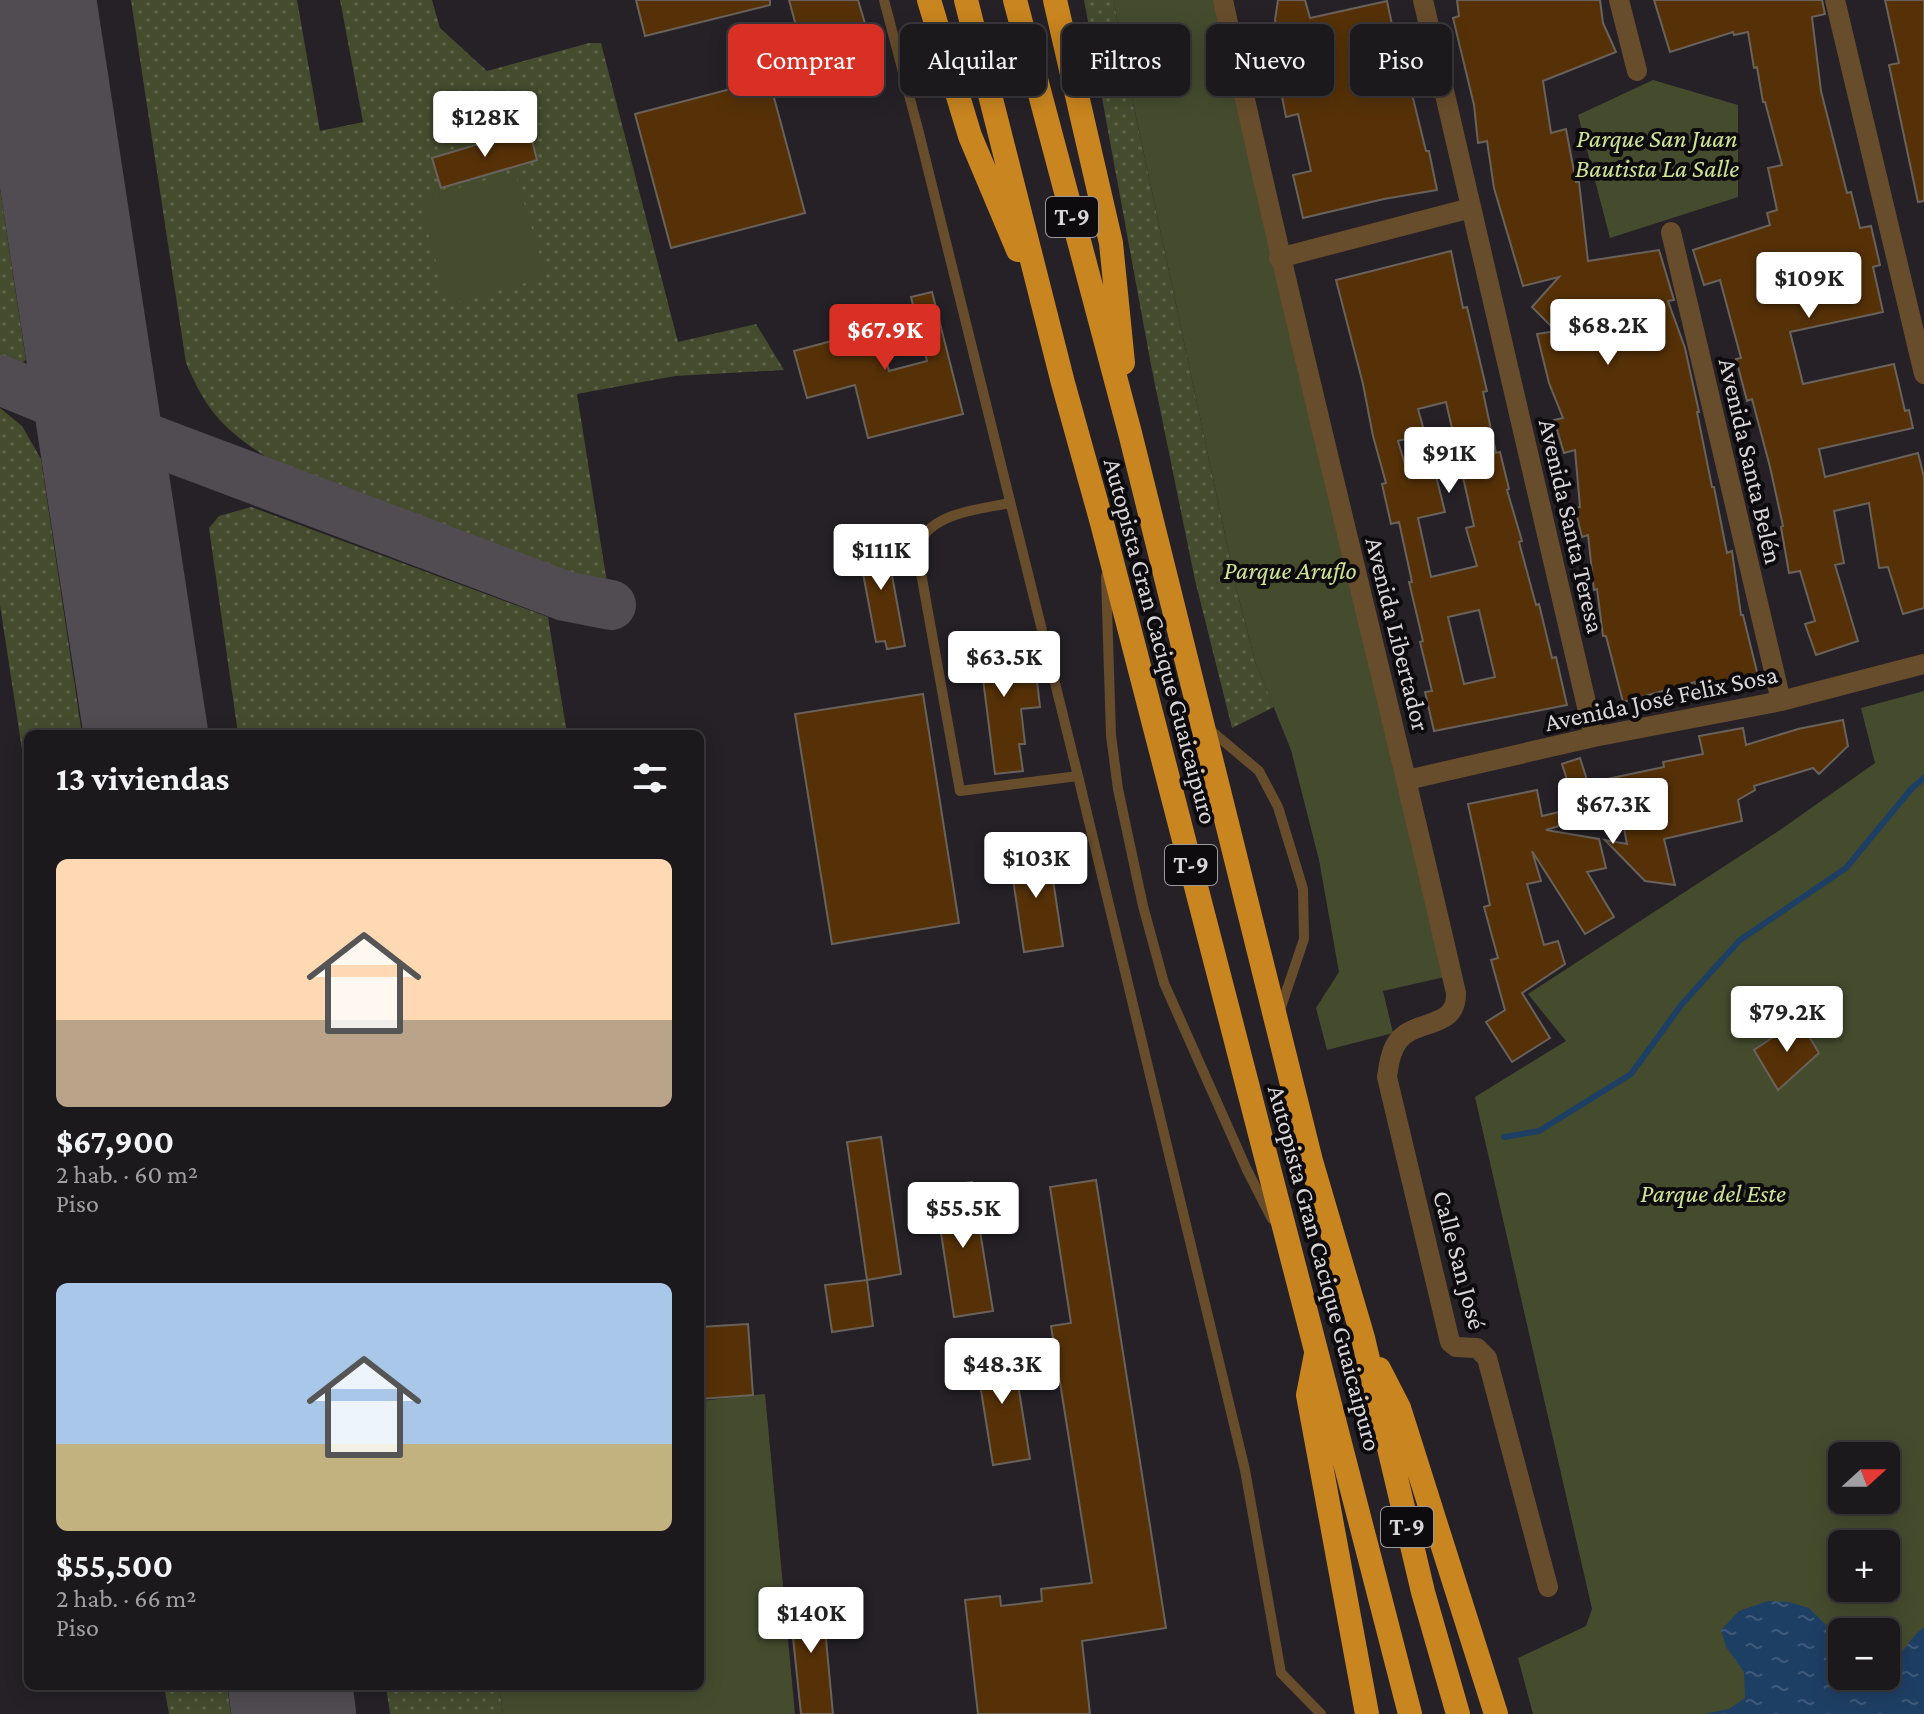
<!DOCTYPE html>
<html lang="es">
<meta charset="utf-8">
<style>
body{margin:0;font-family:"Crimson Pro",serif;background:#29262a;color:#f1f3f6;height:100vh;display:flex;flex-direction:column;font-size:30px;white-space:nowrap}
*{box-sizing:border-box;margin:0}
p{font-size:26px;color:#a0a0a4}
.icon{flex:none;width:44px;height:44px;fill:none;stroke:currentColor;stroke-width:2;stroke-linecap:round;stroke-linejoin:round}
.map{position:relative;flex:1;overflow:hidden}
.panel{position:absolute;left:24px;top:730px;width:680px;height:960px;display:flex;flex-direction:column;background:#1c191d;border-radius:12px;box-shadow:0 4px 20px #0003,0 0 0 2px #3a383b}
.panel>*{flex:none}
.guide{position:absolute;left:728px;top:24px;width:760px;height:72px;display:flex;gap:16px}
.needle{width:52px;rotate:69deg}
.fabs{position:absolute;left:1828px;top:1442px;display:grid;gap:16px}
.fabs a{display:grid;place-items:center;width:72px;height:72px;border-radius:12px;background:#1c191d;box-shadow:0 4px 20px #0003,0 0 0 2px #3a383b;font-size:40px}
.price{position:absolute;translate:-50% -68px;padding:0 18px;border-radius:8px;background:#fff;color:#222;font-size:26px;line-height:52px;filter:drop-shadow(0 2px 4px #0008)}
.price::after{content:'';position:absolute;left:50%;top:48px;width:24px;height:18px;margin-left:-12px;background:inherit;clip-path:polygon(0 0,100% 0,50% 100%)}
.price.selected{background:#d93025;color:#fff}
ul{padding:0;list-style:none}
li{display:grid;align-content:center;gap:16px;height:424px;padding:0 32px}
li span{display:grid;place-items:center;height:248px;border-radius:12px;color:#555}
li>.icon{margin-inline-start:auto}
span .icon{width:144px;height:144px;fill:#fffc;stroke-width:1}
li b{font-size:34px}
h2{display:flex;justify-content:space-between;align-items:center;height:96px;padding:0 32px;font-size:34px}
.tag{padding:0 28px;border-radius:12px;background:#1c191d;box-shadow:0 4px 20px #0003,0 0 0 2px #3a383b;font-size:28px;line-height:72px}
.tag.selected{background:#d93025;color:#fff}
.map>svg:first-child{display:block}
</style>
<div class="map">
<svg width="1924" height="1714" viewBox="0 0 1924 1714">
<defs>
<pattern id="grass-dots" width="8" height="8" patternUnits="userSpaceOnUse" patternTransform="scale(2)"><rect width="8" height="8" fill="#454c2e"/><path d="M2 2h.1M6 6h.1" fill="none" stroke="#5f654c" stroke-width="1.8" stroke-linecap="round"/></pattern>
<pattern id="water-ripples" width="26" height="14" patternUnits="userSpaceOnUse" patternTransform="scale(2)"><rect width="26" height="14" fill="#1e3f64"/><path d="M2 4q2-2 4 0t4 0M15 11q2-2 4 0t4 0" fill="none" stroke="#3e5a7a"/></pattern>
</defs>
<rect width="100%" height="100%" fill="#252127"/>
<path fill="url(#grass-dots)" d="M 131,0 L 297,0 L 320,131 L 363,122 L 340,0 L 432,0 L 440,28 L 487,71 L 589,43 L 601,43 L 678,342 L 756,324 L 784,370 L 675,376 L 577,394 L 608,589 L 269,459 C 224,429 208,414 186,363 Z
M 1084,0 L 1114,0 L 1121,46 L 1237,591 L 1255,661 L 1274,707 L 1232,728 L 1195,580 L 1151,365 Z
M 0,189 L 26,360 L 20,364 L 0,357 Z
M 0,408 L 22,426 L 41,459 L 82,734 L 28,734 L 28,789 L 0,605 Z
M 251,507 L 548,617 L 567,734 L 238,734 L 209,528 L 219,516 Z
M 164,1686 L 227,1686 L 231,1714 L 169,1714 Z
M 386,1686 L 499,1686 L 503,1714 L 390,1714 Z"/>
<path fill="#454c2e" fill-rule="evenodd" d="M 1114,0 L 1222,0 L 1445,977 L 1383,991 L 1393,1033 L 1327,1050 L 1316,1008 L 1339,972 L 1319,860 L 1291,750 L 1255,661 L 1237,591 L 1121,46 Z
M 1653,80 L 1738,105 L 1738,197 L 1610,238 L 1578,115 Z
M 515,172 L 546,277 L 448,305 L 419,199 Z
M 1924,691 L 1924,1714 L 1533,1714 L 1518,1658 L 1586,1626 L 1592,1609 L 1475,1097 L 1566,1041 L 1528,994 L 1780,830 L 1875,763 L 1861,708 ZM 1842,1456 L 1886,1456 L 1886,1500 L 1842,1500 ZM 1842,1544 L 1886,1544 L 1886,1588 L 1842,1588 ZM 1842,1632 L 1886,1632 L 1886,1676 L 1842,1676 Z
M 765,1394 L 795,1714 L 503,1714 L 499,1686 L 700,1686 L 700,1401 Z"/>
<path fill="url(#water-ripples)" d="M 1768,1601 L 1789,1602 L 1809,1608 L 1824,1623 L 1842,1646 L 1842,1676 L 1886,1676 L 1886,1660 C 1906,1656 1909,1637 1924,1627 L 1924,1714 L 1704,1714 L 1729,1709 L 1745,1698 L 1744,1672 L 1726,1647 L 1721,1630 L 1739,1611 Z"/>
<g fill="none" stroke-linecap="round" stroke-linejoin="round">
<path stroke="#1e3f64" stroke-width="6" d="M 1504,1137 L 1539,1131 L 1631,1074 L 1682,1004 L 1740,940 L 1846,868 L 1912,788 L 1924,778"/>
<path stroke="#504c52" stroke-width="50" d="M 0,380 L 98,420 L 565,596 L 611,605"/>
<path stroke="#504c52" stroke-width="124" d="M 34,0 L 146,734
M 290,1686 L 294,1714"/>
</g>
<path fill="#563107" stroke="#69625b" stroke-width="2" fill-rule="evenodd" d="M 636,0 L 770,0 L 770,5 L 645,36 Z
M 789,0 L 858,0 L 881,77 L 815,96 Z
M 1278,0 L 1305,0 L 1310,18 L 1387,1 L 1397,48 L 1405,47 L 1412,85 L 1410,86 L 1426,151 L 1429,151 L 1437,190 L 1384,199 L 1303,218 L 1293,175 L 1311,171 L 1298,114 L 1286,117 L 1276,66 L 1285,64 L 1275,20 Z
M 1457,0 L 1600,0 L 1603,23 L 1616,52 L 1543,81 L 1551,133 L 1566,129 L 1576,182 L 1579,182 L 1588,261 L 1659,250 L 1674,300 L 1668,301 L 1685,348 L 1699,412 L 1697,412 L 1712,487 L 1714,487 L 1727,553 L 1732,551 L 1741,615 L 1743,615 L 1758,676 L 1696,688 L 1695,682 L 1623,702 L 1606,636 L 1603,636 L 1597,589 L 1594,590 L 1588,535 L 1582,537 L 1575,508 L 1580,507 L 1575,450 L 1564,453 L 1554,420 L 1563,418 L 1549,383 L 1537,334 L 1556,331 L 1532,307 L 1559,277 L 1523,286 L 1494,188 L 1487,141 L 1478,143 L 1474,105 L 1453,18 L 1459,16 Z
M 1654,0 L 1822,0 L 1825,14 L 1812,17 L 1821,91 L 1847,193 L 1851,192 L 1860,228 L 1871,226 L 1880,265 L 1873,267 L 1883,312 L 1790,332 L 1803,384 L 1894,364 L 1905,411 L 1909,410 L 1913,428 L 1819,449 L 1825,477 L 1918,453 L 1924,477 L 1924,608 L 1903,614 L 1888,567 L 1879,568 L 1869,503 L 1834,511 L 1844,563 L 1835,565 L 1858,641 L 1816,655 L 1805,624 L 1815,621 L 1800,571 L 1789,573 L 1781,527 L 1783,526 L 1770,467 L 1752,399 L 1747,401 L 1736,359 L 1741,358 L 1720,280 L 1704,285 L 1693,250 L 1770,225 L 1767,213 L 1777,210 L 1768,168 L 1782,165 L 1765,102 L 1763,102 L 1757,67 L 1754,68 L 1748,32 L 1734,35 L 1733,32 L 1670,52 Z
M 1885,0 L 1924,0 L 1924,201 L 1918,202 L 1889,65 L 1899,63 Z
M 769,79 L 805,213 L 671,248 L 635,114 Z
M 529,129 L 537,160 L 441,188 L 432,158 Z
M 1451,251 L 1463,308 L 1467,307 L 1487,391 L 1483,392 L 1496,453 L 1500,452 L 1509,489 L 1507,490 L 1522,541 L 1519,542 L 1536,605 L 1539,604 L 1552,658 L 1556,657 L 1567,705 L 1434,731 L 1425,692 L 1432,691 L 1420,642 L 1423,641 L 1409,582 L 1412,582 L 1399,522 L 1391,524 L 1382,484 L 1386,483 L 1373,436 L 1363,384 L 1336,280 ZM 1446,402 L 1474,526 L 1466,528 L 1477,566 L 1431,577 L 1418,518 L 1445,512 L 1435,472 L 1409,478 L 1398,441 L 1425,434 L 1418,409 ZM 1479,610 L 1495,677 L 1464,684 L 1448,617 Z
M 932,292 L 963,414 L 868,438 L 855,385 L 807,398 L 794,351 L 843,338 L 836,314 L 872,305 L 889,371 L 927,361 L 911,297 Z
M 884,532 L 905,646 L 887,649 L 885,641 L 876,642 L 858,547 L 869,545 L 867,535 Z
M 1011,645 L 1012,657 L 1034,654 L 1040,707 L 1021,709 L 1025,744 L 1019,744 L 1023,771 L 995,774 L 982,671 L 957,674 L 954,652 Z
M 923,694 L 959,923 L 832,944 L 795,714 Z
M 1843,720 L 1848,746 L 1819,774 L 1813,768 L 1754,786 L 1755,790 L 1738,800 L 1742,821 L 1664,839 L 1675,885 L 1645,881 L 1605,840 L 1627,844 L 1620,807 L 1546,830 L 1599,839 L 1606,868 L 1587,872 L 1614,917 L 1585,934 L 1532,851 L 1541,881 L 1527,884 L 1544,945 L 1558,941 L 1565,964 L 1522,993 L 1550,1038 L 1512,1062 L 1486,1022 L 1505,1010 L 1491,960 L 1498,958 L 1484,907 L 1490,905 L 1468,804 L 1537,790 L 1542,816 L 1576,808 L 1562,764 L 1580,758 L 1588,783 L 1664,767 L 1663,762 L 1703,754 L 1699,736 L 1743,728 L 1746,745 L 1798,729 Z
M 1048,847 L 1063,946 L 1024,952 L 1009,853 Z
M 1799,1020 L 1819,1053 L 1778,1090 L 1754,1050 Z
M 881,1137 L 901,1274 L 867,1280 L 847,1142 Z
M 1096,1180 L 1166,1628 L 1082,1641 L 1090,1714 L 978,1714 L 965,1600 L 1000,1596 L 1001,1606 L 1042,1601 L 1041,1589 L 1092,1583 L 1051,1326 L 1071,1323 L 1050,1187 Z
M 972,1182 L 993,1311 L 954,1317 L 934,1188 Z
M 867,1280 L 873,1326 L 832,1332 L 825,1285 Z
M 748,1324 L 753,1395 L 700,1399 L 700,1327 Z
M 1012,1347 L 1030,1459 L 993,1465 L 975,1353 Z
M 822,1596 L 833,1714 L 801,1714 L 789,1599 Z"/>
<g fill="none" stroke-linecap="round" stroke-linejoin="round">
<path stroke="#684d2c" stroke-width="10" d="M 884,0 L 919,133 L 1078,776 L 1245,1470 L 1281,1673 L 1321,1714
M 1010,503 C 982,509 936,512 921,540 C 917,548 920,563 921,573 L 960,791 L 1078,776
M 1106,576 L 1111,735 L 1118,789 L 1143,906 L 1164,983 L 1247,1170 L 1272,1219
M 1209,729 L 1259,771 L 1278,807 L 1303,889 L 1304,939 L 1279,1013"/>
<path stroke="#684d2c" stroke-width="20" d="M 1223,0 C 1295,332 1380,661 1456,993 C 1457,1030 1416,1018 1398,1041 C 1390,1052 1389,1065 1387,1077 L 1450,1342 L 1456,1347 L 1477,1348 L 1487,1358 L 1548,1587
M 1423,0 L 1594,737
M 1619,0 L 1637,71
M 1835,0 L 1924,374
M 1671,232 L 1781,701
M 1279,258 L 1471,208
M 1407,780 L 1594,737 L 1781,701 L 1924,664"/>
<path stroke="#c9851f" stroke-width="24" d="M 929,0 L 970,136 L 1018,250
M 966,0 L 1063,383 L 1102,523 L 1410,1714
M 1015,0 L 1130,433 L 1311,1161 L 1363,1338 L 1423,1592 L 1458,1714
M 1055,0 L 1111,243 L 1123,363
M 1316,1354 L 1308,1395 L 1367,1714
M 1379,1369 L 1399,1408 L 1496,1714"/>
</g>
<g text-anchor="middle" stroke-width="8" stroke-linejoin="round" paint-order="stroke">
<g fill="#0d0b0e" stroke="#9c999d" stroke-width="2">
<rect x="1046" y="197" width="52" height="40" rx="6"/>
<rect x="1165" y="845" width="52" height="40" rx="6"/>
<rect x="1381" y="1507" width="52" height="40" rx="6"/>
</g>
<g font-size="24" font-weight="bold" fill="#d9d6da">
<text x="1072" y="225">T-9</text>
<text x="1191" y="873">T-9</text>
<text x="1407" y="1535">T-9</text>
</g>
<g font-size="26" font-style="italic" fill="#cfe394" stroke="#0d0b0e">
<text x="1657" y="147">Parque San Juan<tspan x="1657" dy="30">Bautista La Salle</tspan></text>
<text x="1290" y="579">Parque Aruflo</text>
<text x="1713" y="1202">Parque del Este</text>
</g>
<g font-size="26" fill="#d9d6da" stroke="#0d0b0e">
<text transform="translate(1751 461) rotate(77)" y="9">Avenida Santa Belén</text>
<text transform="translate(1572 526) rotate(77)" y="9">Avenida Santa Teresa</text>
<text transform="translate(1398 634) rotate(76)" y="9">Avenida Libertador</text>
<text transform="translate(1161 641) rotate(75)" y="9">Autopista Gran Cacique Guaicaipuro</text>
<text transform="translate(1661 698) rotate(-12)" y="9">Avenida José Felix Sosa</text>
<text transform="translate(1460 1260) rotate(75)" y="9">Calle San José</text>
<text transform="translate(1325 1268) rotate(75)" y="9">Autopista Gran Cacique Guaicaipuro</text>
</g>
</g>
</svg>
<div class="fabs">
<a><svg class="needle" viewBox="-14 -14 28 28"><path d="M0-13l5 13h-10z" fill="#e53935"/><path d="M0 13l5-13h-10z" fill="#a0a0a4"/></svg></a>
<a>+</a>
<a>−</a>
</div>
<b class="price" style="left:485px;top:159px">$128K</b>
<b class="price" style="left:1809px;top:320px">$109K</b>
<b class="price" style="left:1608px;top:367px">$68.2K</b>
<b class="price selected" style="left:885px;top:372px">$67.9K</b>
<b class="price" style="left:1449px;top:495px">$91K</b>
<b class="price" style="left:881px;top:592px">$111K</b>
<b class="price" style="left:1004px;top:699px">$63.5K</b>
<b class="price" style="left:1613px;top:846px">$67.3K</b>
<b class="price" style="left:1036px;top:900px">$103K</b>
<b class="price" style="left:1787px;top:1054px">$79.2K</b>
<b class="price" style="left:963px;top:1250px">$55.5K</b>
<b class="price" style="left:1002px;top:1406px">$48.3K</b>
<b class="price" style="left:811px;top:1655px">$140K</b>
<div class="guide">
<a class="tag selected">Comprar</a>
<a class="tag">Alquilar</a>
<a class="tag">Filtros</a>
<a class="tag">Nuevo</a>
<a class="tag">Piso</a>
</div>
<section class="panel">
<h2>13 viviendas<svg class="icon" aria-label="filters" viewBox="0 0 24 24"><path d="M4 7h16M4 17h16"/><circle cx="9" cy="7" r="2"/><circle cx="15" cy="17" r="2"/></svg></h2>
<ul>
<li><span style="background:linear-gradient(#ffd9b3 65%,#b9a48a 0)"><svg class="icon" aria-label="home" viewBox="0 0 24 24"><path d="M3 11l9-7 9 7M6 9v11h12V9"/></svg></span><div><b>$67,900</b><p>2 hab. · 60 m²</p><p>Piso</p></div></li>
<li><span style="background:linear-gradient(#a9c7e8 65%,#c2b280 0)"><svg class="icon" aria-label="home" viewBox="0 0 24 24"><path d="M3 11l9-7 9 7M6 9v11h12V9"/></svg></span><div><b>$55,500</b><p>2 hab. · 66 m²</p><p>Piso</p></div></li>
</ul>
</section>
</div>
